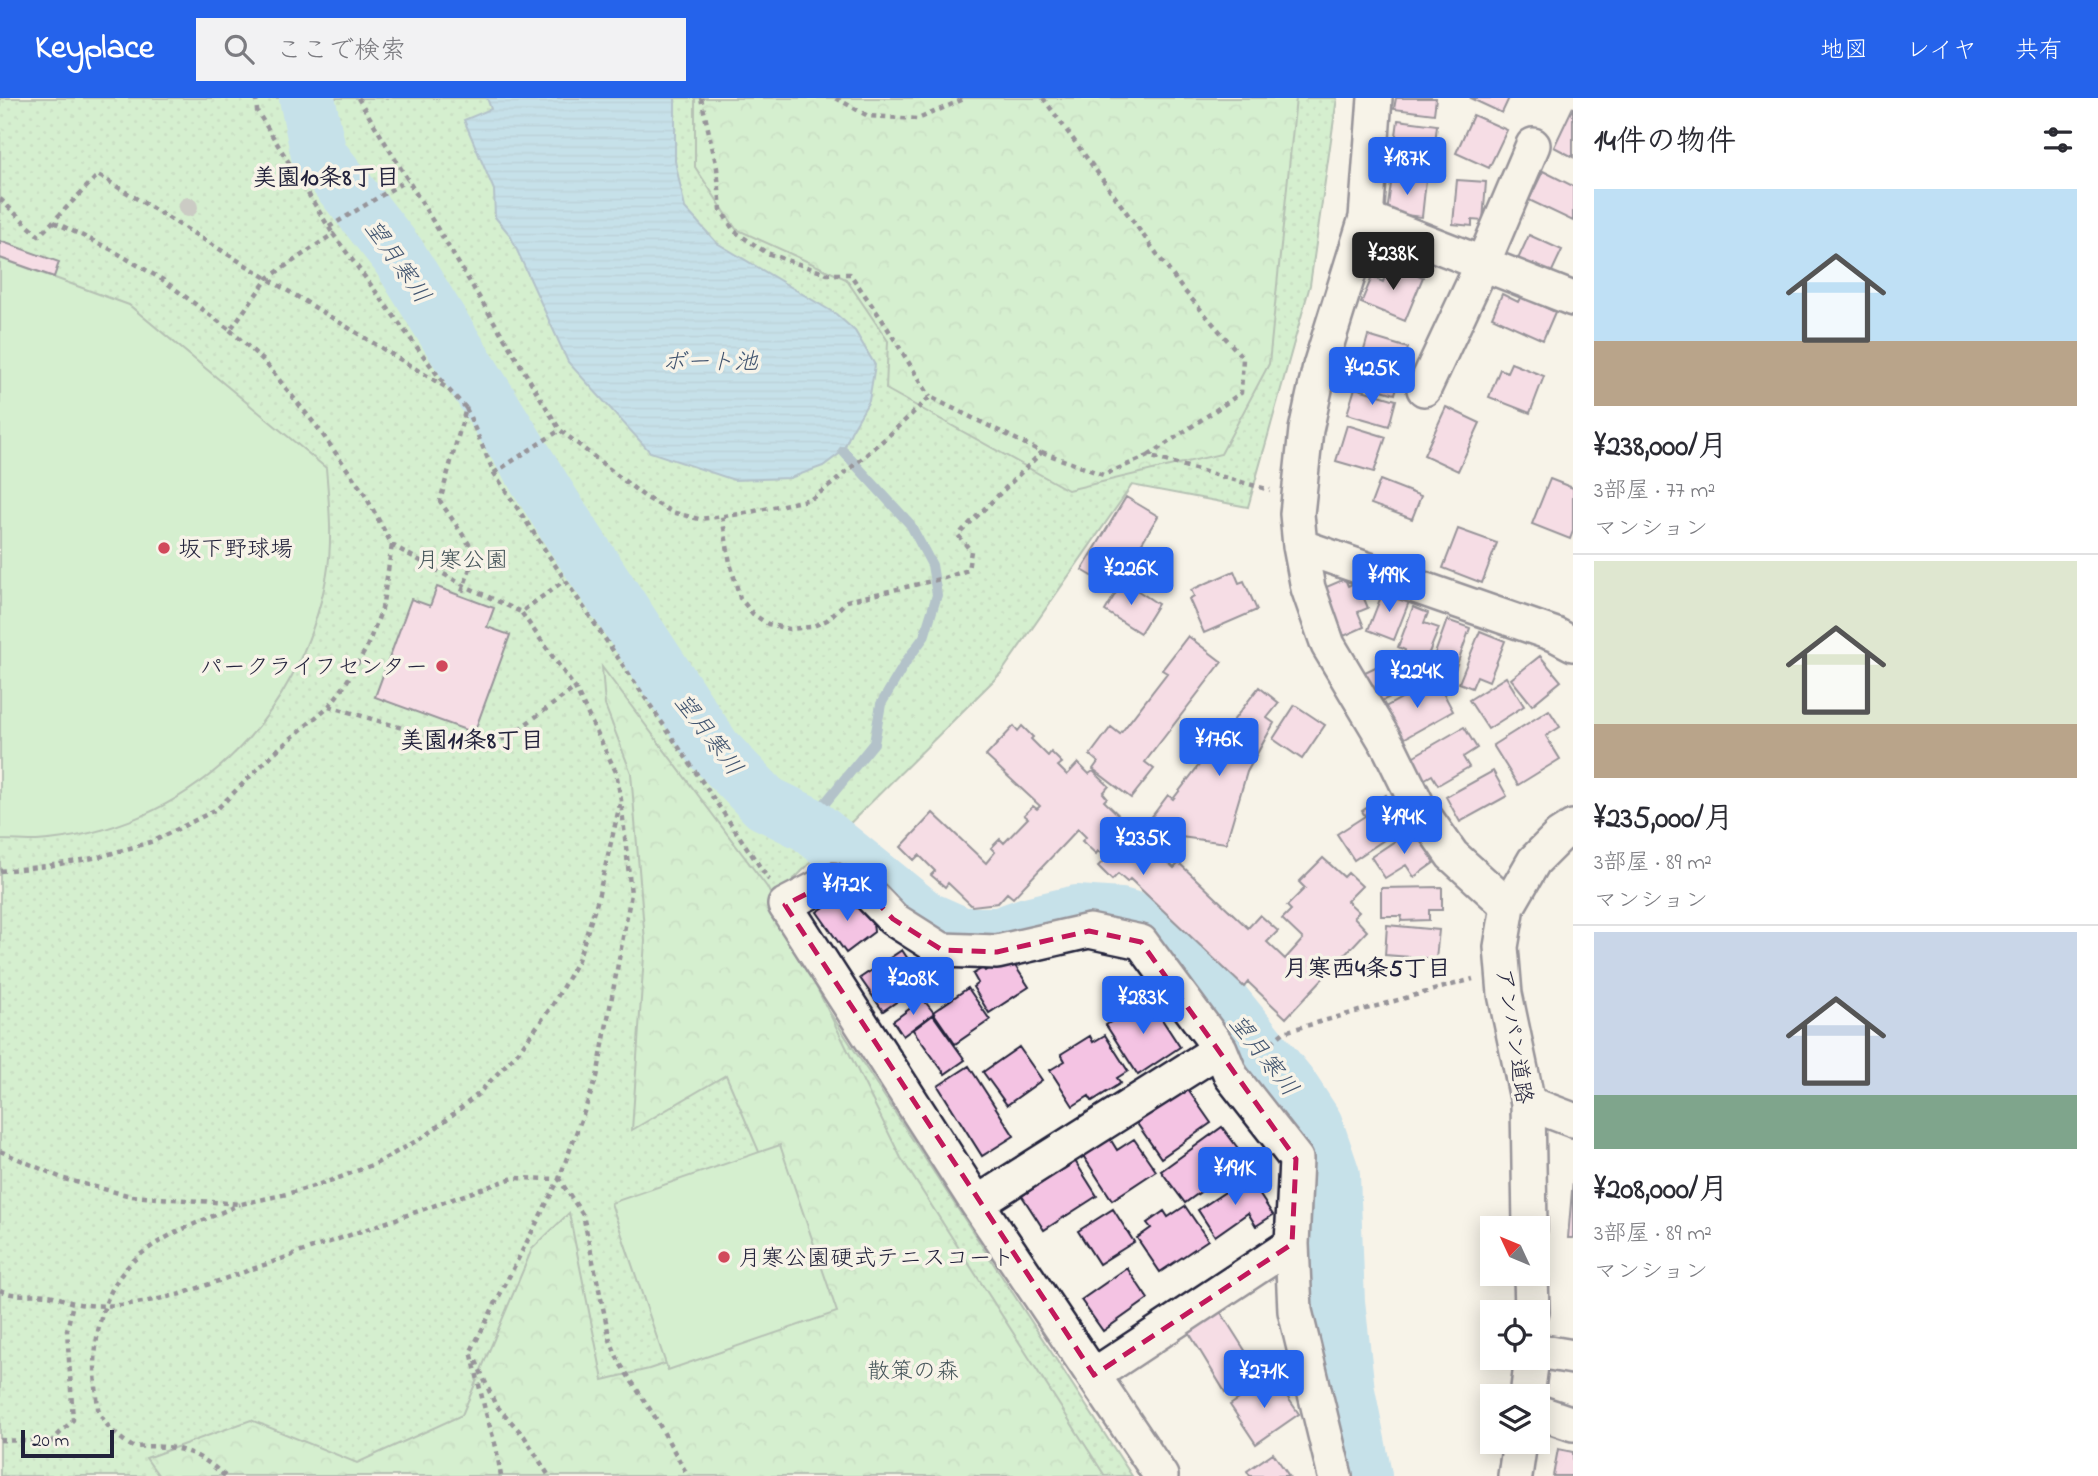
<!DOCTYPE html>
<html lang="ja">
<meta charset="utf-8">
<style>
body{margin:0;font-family:"Indie Flower","Klee One",sans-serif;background:#f2f2f3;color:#2b2b33;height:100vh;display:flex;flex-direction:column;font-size:26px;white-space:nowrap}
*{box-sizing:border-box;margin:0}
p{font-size:23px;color:#7c7c81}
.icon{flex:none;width:38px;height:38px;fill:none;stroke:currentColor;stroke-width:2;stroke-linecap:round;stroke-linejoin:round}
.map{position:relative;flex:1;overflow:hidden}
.details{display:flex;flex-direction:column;background:#fff;width:525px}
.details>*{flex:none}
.needle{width:46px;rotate:314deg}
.tools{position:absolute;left:1480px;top:1118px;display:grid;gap:14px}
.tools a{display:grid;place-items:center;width:70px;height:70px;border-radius:0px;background:#fff;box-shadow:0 4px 18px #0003;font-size:35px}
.scale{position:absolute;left:21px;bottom:18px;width:93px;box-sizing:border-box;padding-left:7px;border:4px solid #22223b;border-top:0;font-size:19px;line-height:24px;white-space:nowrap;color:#22223b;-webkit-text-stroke:5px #f7f3e8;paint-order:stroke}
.price{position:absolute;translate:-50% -60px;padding:0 16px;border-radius:7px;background:#2563eb;color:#fff;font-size:23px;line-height:46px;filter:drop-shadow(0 2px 4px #0008)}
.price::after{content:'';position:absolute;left:50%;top:42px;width:21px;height:16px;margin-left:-10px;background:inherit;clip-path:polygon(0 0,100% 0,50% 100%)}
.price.on{background:#222;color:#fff}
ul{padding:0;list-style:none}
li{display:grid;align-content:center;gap:14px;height:371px;padding:0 21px}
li+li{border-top:2px solid #e1e1e2}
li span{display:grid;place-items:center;height:217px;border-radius:0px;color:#555}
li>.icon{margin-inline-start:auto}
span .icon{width:126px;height:126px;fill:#fffc;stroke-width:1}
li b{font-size:30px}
h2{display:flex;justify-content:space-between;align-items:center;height:84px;padding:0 21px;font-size:30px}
header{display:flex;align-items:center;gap:42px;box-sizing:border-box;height:98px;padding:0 35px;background:#2563eb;color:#fff}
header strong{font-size:33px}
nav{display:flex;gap:38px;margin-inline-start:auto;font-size:24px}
.search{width:490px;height:63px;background:#f2f2f3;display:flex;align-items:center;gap:18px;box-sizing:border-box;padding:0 24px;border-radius:0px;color:#7c7c81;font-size:26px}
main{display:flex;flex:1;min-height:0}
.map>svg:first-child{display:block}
</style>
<header>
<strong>Keyplace</strong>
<div class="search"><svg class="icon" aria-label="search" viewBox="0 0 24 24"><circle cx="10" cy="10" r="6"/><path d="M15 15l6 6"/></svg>ここで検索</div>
<nav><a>地図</a><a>レイヤ</a><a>共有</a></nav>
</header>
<main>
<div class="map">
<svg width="1573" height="1378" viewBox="0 0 1573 1378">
<defs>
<pattern id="grass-dots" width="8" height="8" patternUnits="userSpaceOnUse" patternTransform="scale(1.75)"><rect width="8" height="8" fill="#abeab2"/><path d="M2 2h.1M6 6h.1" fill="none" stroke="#93c89a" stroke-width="1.8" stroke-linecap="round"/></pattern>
<pattern id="forest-crowns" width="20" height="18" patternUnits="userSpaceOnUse" patternTransform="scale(1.75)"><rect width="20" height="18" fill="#abeab2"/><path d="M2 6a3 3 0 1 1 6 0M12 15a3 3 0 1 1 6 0" fill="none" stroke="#93c89a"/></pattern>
<pattern id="water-rules" width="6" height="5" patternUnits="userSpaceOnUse" patternTransform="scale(1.75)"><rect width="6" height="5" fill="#8bccec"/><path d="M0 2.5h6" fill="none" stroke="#78afcb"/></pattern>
</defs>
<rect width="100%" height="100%" fill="#f7f3e8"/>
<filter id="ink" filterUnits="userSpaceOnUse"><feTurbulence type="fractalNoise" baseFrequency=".0143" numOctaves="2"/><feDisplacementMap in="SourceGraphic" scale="14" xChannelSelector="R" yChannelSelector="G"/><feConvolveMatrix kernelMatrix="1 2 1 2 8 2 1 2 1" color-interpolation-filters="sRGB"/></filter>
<g filter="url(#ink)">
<path fill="url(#grass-dots)" stroke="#668676" stroke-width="2" d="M 0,0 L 1337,0 L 1310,187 L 1248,409 L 1132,387 L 1001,575 L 763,812 L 1132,1378 L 0,1378 Z"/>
<path fill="url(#forest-crowns)" stroke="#668676" stroke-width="2" d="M 695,0 L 1296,0 L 1269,266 L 1221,356 L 1068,392 L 886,291 L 888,243 L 846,181 L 736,131 L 695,69 Z
M 602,569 L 767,789 L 901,1060 L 1105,1378 L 159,1378 L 146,1360 L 251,1322 L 357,1365 L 462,1317 L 532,1151 L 569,1115 L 603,1282 L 649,1271 L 827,1212 L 726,977 L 632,1032 L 645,843 L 631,675 L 605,607 Z"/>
<path fill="#abeab2" stroke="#668676" stroke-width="2" d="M 0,160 L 129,207 L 326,370 C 329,405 333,441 327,476 C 300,623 189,732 37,743 C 25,743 12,742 0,742 Z
M 780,1047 L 837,1214 L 668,1272 L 611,1105 Z"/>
<path fill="url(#water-rules)" stroke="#6188a5" stroke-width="2" d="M 487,0 L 675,0 L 675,63 L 685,110 L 717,145 L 836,216 L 855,233 L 875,267 L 869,303 L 851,334 L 843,353 L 823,368 L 790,380 L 734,382 L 650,354 L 568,264 L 510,137 L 495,119 L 494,92 L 464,22 L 491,11 Z"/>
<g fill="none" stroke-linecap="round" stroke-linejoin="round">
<path stroke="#6188a5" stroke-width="10" d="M 808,726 L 874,645 L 881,606 L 907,562 L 924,539 L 937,497 L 932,467 L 910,426 L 843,353"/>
<path stroke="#8bccec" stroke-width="56" d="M 307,0 L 319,57 L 398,157 L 565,426 L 714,652 L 765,705 L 808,726 L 926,821 L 962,837 L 999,837 L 1027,827 L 1077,815 L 1120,818 L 1145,825 L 1188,862 L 1289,987 L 1315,1027 L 1332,1077 L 1337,1204 L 1347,1293 L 1364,1378"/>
</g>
<path fill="#f4c3e3" stroke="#22223b" stroke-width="2" d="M 1396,0 L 1436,0 L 1434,16 L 1394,11 Z
M 1470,0 L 1509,0 L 1502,15 Z
M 1573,9 L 1573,59 L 1554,49 Z
M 1473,17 L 1507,32 L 1489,70 L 1456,55 Z
M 1398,22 L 1437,27 L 1433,64 L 1393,60 Z
M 1543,73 L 1573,88 L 1573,123 L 1529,102 Z
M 1392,78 L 1426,82 L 1422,119 L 1387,115 Z
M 1457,82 L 1486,84 L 1483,123 L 1472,122 L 1472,128 L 1453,126 Z
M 1529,137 L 1562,152 L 1547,184 L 1514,170 Z
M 0,143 L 59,164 L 54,179 L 0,160 Z
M 1390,165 L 1423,179 L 1405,223 L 1361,205 L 1372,179 L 1383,184 Z
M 1502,196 L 1518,204 L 1521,198 L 1555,214 L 1543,242 L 1492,219 Z
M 1368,238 L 1408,250 L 1395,296 L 1355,284 Z
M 1511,265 L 1544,278 L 1530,315 L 1489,299 L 1500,271 L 1507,274 Z
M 1355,290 L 1396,302 L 1389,328 L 1347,316 Z
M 1446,309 L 1480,325 L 1458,373 L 1424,357 Z
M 1347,327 L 1386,339 L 1374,374 L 1336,363 Z
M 1550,381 L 1573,390 L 1573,433 L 1570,441 L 1532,426 Z
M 1380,382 L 1421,398 L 1412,421 L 1371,406 Z
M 1126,399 L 1158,418 L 1114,491 L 1082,472 Z
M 1458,431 L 1497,445 L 1482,485 L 1443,470 Z
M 1234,473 L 1239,485 L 1244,483 L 1257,512 L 1204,535 L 1189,501 L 1194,498 L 1191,492 Z
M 1345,481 L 1348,488 L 1357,484 L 1368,510 L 1358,514 L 1364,529 L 1344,538 L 1324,490 Z
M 1123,483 L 1158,506 L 1140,535 L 1105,513 Z
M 437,489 L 494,510 L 487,529 L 510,537 L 474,635 L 375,599 L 411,501 L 430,508 Z
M 1384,491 L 1410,501 L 1394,542 L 1368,532 Z
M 1413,509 L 1428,515 L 1424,525 L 1439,530 L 1424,567 L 1403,559 L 1405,552 L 1398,549 Z
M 1447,522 L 1470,530 L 1455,572 L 1432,564 Z
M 1480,533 L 1505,543 L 1489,583 L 1477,578 L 1472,590 L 1459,585 Z
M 1188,538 L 1222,564 L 1145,664 L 1154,671 L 1131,700 L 1093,671 L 1098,664 L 1090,657 L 1111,629 L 1120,636 L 1167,575 L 1162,572 Z
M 1540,558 L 1561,583 L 1532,607 L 1511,581 Z
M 1388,563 L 1395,576 L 1402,573 L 1410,589 L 1380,604 L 1365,574 Z
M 1506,579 L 1524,608 L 1488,631 L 1469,602 Z
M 1436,581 L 1453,613 L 1398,644 L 1380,612 Z
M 1259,589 L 1279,605 L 1267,620 L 1274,625 L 1247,674 L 1226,745 L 1173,738 L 1150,721 L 1168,697 L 1173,701 Z
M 1295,607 L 1325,627 L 1302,661 L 1273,641 Z
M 1549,612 L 1560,629 L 1546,638 L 1560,661 L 1518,687 L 1493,647 Z
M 1014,628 L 1018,633 L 1022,628 L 1033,639 L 1031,641 L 1048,658 L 1051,654 L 1062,665 L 1058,668 L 1067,677 L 1078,665 L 1089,676 L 1093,673 L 1109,688 L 1103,695 L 1107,700 L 1104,703 L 1174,770 L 1179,765 L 1248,830 L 1260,817 L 1278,833 L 1267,844 L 1285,861 L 1303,841 L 1282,821 L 1291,812 L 1287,808 L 1305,790 L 1299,784 L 1323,760 L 1344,779 L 1348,775 L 1362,788 L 1347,803 L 1359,814 L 1354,819 L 1367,833 L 1286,920 L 1248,884 L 1244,889 L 1130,781 L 1127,784 L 1118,776 L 1112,782 L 1098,768 L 1107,760 L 1098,753 L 1096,756 L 1082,743 L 1086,739 L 1078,731 L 1013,800 L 1007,795 L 998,805 L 972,808 L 948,785 L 945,789 L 931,777 L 935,773 L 919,757 L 914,762 L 901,749 L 933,715 L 986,765 L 995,754 L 991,750 L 1000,741 L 1004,745 L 1028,720 L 1024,717 L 1033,708 L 1037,711 L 1040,708 L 986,658 Z
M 1464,629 L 1477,650 L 1463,659 L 1469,669 L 1438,687 L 1432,677 L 1420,684 L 1407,662 Z
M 1493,673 L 1507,698 L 1460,724 L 1446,699 Z
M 1386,697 L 1402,721 L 1383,733 L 1387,740 L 1354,762 L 1337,736 L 1365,718 L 1362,713 Z
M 1413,731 L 1435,764 L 1414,779 L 1406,767 L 1385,780 L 1371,759 Z
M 1442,789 L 1442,812 L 1429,812 L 1429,822 L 1401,823 L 1402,818 L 1381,818 L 1381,790 Z
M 839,799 L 872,815 L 874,834 L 846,855 L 817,814 Z
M 1387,827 L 1439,832 L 1436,861 L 1385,857 Z
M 902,852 L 924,885 L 883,913 L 860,880 Z
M 1012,863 L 1029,889 L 989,915 L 973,889 L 978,885 L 973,876 L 983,870 L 985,873 L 999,864 Z
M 968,890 L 990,922 L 955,946 L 933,914 Z
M 1148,900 L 1180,949 L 1138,977 L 1106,927 Z
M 923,901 L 934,915 L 903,938 L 893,923 Z
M 933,917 L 965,962 L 945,976 L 913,932 Z
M 1105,937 L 1128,973 L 1117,980 L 1121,985 L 1092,1003 L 1089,998 L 1073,1008 L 1050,972 L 1065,963 L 1061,956 L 1090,938 L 1093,944 Z
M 1019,949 L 1042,982 L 1007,1007 L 983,974 Z
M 969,968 L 1014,1038 L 982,1058 L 938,988 Z
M 1186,989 L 1211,1025 L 1161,1060 L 1136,1024 Z
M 1222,1029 L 1246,1061 L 1185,1105 L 1161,1073 Z
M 1109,1039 L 1117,1052 L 1134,1041 L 1156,1073 L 1112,1102 L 1082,1056 Z
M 1075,1063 L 1097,1098 L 1044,1132 L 1022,1098 Z
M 1248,1079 L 1273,1117 L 1256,1128 L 1248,1115 L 1215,1138 L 1198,1112 Z
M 1573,1081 L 1573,1140 L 1568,1140 Z
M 1185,1108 L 1208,1142 L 1160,1174 L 1137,1140 L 1151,1130 L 1147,1125 L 1164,1113 L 1168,1119 Z
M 1113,1111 L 1134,1144 L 1099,1166 L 1078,1133 Z
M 1127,1170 L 1148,1201 L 1103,1233 L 1081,1202 Z
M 1220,1213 L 1258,1273 L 1225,1294 L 1188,1233 Z
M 1273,1278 L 1299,1316 L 1256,1346 L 1230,1307 Z
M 1558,1351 L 1573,1354 L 1573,1378 L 1553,1378 Z
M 1273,1355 L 1289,1378 L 1250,1378 L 1247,1373 Z"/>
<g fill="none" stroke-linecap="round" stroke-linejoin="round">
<g stroke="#22223b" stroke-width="38">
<path id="minor" d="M 1375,0 L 1366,120 L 1320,268 L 1306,332 L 1297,416 L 1300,448 L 1308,490 L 1328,547 L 1390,651 L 1419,710 L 1452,757 L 1508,808
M 1366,120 L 1573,201
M 1424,291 L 1483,165 L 1533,47
M 1300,448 L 1556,537 L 1573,546
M 1528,1005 L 1573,1022
M 977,1105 L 1220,951
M 1530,1130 L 1528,1005 L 1505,896 L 1501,849 L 1508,808 L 1534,763 L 1559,738 L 1573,729
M 1531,1176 L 1532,1214
M 1538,1253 L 1573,1259
M 1094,1277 L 1292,1146
M 1527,1298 L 1532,1260
M 1538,1314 L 1573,1326
M 1161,1378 L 977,1105 L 785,807 L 833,782 L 868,795 L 893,821 L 942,852 L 997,854 L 1089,833 L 1141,844 L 1220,951 L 1231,978 L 1296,1061 L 1292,1146 L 1295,1213 L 1335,1378
M 1515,1378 L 1520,1344"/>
</g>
<path stroke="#22223b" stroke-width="4.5" stroke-dasharray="5 5" stroke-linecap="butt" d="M 256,0 L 257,13 L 333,136
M 358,0 L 560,332 L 645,399 L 672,414 L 699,421 L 741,416 L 811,401 L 832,386 L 886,340 L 930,299 L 1042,354 L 958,437 L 971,453 L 968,472 L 944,480 L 847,503 L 827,522 L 811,529 L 789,531 L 768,526 L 753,516 L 740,500 L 730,465 L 722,418
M 701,0 L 717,70 L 721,112 L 734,133 L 767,155 L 827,176 L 850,176 L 883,223 L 930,299
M 836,0 L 868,18 L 918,21 L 966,0
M 1043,0 L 1181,189 L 1243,260 L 1241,295 L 1148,358
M 0,101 L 39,138 L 98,77 L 447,290 L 466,310 L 440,403 L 475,455 L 461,497
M 54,124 L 112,152 L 163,182 L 230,232 L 268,180 L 333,136 L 445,287
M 329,129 L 407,82
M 230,232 L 263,262 L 318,330 L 364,395 L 392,447 L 465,488 L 521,514
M 466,310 L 494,375 L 565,482 L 769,782
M 1042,354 L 1103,377 L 1148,358 L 1270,392
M 494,375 L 560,332
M 329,608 L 465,649 L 483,649 L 508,639 L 575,590
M 0,773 L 48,768 L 99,759 L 154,743 L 217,711 L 275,654 L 329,608 L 343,590 L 366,551 L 382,511 L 392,447
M 1256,957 L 1284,934 L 1473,881
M 0,1053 L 64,1081 L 131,1098 L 241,1106 L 287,1096 L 336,1081 L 377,1065 L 427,1037 L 477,997 L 519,953 L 552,908 L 578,862 L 597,804 L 620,706
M 0,1192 C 14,1200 32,1195 48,1197 C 57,1198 65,1203 74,1205 C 110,1212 146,1204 181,1196 L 513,1080 L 559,1081 L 597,979 L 631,796 L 621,702 L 616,674 L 575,590 L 521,514 L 565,482
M 476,1263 L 495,1306 L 524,1338 L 549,1378
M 0,1342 L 51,1344 L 73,1322 L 67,1232 L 73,1205
M 225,1378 C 195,1351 172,1346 133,1349 C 119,1340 103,1327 98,1310 C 97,1303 97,1295 96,1289 C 92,1245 100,1196 132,1164 C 161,1136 204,1123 240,1106
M 501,1378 L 496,1349 L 485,1312 L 471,1253 L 559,1081 L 583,1117 L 610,1242 L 619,1264 L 655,1319 L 688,1378"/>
<use href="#minor" stroke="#f7f3e8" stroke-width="33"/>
</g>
<circle fill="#959c99" cx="188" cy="109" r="10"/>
</g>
<path d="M0 0H1573V1378H0ZM 833,782 L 868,795 L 893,821 L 942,852 L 997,854 L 1089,833 L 1141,844 L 1296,1061 L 1292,1146 L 1094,1277 L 785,807 Z" fill="#f7f3e8" fill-opacity=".55" fill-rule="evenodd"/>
<path fill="none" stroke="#c2185b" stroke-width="5" stroke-dasharray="14 9" stroke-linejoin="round" d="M 833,782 L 868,795 L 893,821 L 942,852 L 997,854 L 1089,833 L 1141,844 L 1296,1061 L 1292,1146 L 1094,1277 L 785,807 Z"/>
<g fill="#d1495b" stroke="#f7f3e8" stroke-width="2.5">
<circle cx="164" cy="450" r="7"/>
<circle cx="442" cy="568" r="7"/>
<circle cx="724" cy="1159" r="7"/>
</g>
<g text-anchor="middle" stroke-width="7" stroke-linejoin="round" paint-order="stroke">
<g font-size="23" fill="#22223b" stroke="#f7f3e8" text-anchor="start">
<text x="178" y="458">坂下野球場</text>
<text x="428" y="576" text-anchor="end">パークライフセンター</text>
<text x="738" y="1167">月寒公園硬式テニスコート</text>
</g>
<g font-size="23" fill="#445459" stroke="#f7f3e8">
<text x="462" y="469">月寒公園</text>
<text x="913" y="1280">散策の森</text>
</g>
<g font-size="23" fill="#22223b" stroke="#f7f3e8">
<text transform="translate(1515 938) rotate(81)" y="8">アンパン道路</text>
</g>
<g font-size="24" font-weight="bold" fill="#22223b" stroke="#f7f3e8">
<text x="326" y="87">美園10条8丁目</text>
<text x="472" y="650">美園11条8丁目</text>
<text x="1367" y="878">月寒西4条5丁目</text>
</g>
<g font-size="24" font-style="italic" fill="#425570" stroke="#f7f3e8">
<text transform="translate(398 163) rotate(55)" y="8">望月寒川</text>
<text x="710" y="271">ボート池</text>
<text transform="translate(709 636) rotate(53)" y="8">望月寒川</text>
<text transform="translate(1264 957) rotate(52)" y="8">望月寒川</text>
</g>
</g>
</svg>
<div class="tools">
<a><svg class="needle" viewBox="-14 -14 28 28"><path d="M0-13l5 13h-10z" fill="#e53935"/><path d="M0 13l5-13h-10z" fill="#7c7c81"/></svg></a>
<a><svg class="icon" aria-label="locate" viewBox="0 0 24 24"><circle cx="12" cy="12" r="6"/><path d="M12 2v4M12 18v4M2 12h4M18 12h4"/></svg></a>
<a><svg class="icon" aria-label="layers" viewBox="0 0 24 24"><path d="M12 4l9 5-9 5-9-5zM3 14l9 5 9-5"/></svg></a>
</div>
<div class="scale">20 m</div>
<b class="price" style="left:1407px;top:99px">¥187K</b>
<b class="price on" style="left:1393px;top:194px">¥238K</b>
<b class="price" style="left:1372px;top:309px">¥425K</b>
<b class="price" style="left:1131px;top:509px">¥226K</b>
<b class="price" style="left:1389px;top:516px">¥199K</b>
<b class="price" style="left:1417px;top:612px">¥224K</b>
<b class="price" style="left:1219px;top:680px">¥176K</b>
<b class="price" style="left:1404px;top:758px">¥194K</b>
<b class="price" style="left:1143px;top:779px">¥235K</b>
<b class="price" style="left:847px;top:825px">¥172K</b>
<b class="price" style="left:913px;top:919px">¥208K</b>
<b class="price" style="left:1143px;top:938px">¥283K</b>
<b class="price" style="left:1235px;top:1109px">¥191K</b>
<b class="price" style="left:1264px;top:1312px">¥271K</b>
</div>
<section class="details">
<h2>14件の物件<svg class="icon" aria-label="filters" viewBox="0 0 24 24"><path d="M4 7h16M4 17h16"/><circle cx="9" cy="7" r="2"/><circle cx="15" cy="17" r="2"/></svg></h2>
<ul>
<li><span style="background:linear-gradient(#bfe0f5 70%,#b9a48a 0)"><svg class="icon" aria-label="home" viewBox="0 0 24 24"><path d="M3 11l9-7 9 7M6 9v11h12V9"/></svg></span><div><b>¥238,000/月</b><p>3部屋 · 77 m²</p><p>マンション</p></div></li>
<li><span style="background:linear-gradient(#dfe7d0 75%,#b9a48a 0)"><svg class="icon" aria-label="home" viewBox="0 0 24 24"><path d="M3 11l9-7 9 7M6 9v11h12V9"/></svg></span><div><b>¥235,000/月</b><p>3部屋 · 89 m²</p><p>マンション</p></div></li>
<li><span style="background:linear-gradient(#c9d6e8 75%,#7fa58c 0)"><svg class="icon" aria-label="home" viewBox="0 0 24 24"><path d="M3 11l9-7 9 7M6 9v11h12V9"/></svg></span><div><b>¥208,000/月</b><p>3部屋 · 89 m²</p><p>マンション</p></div></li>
</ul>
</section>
</main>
